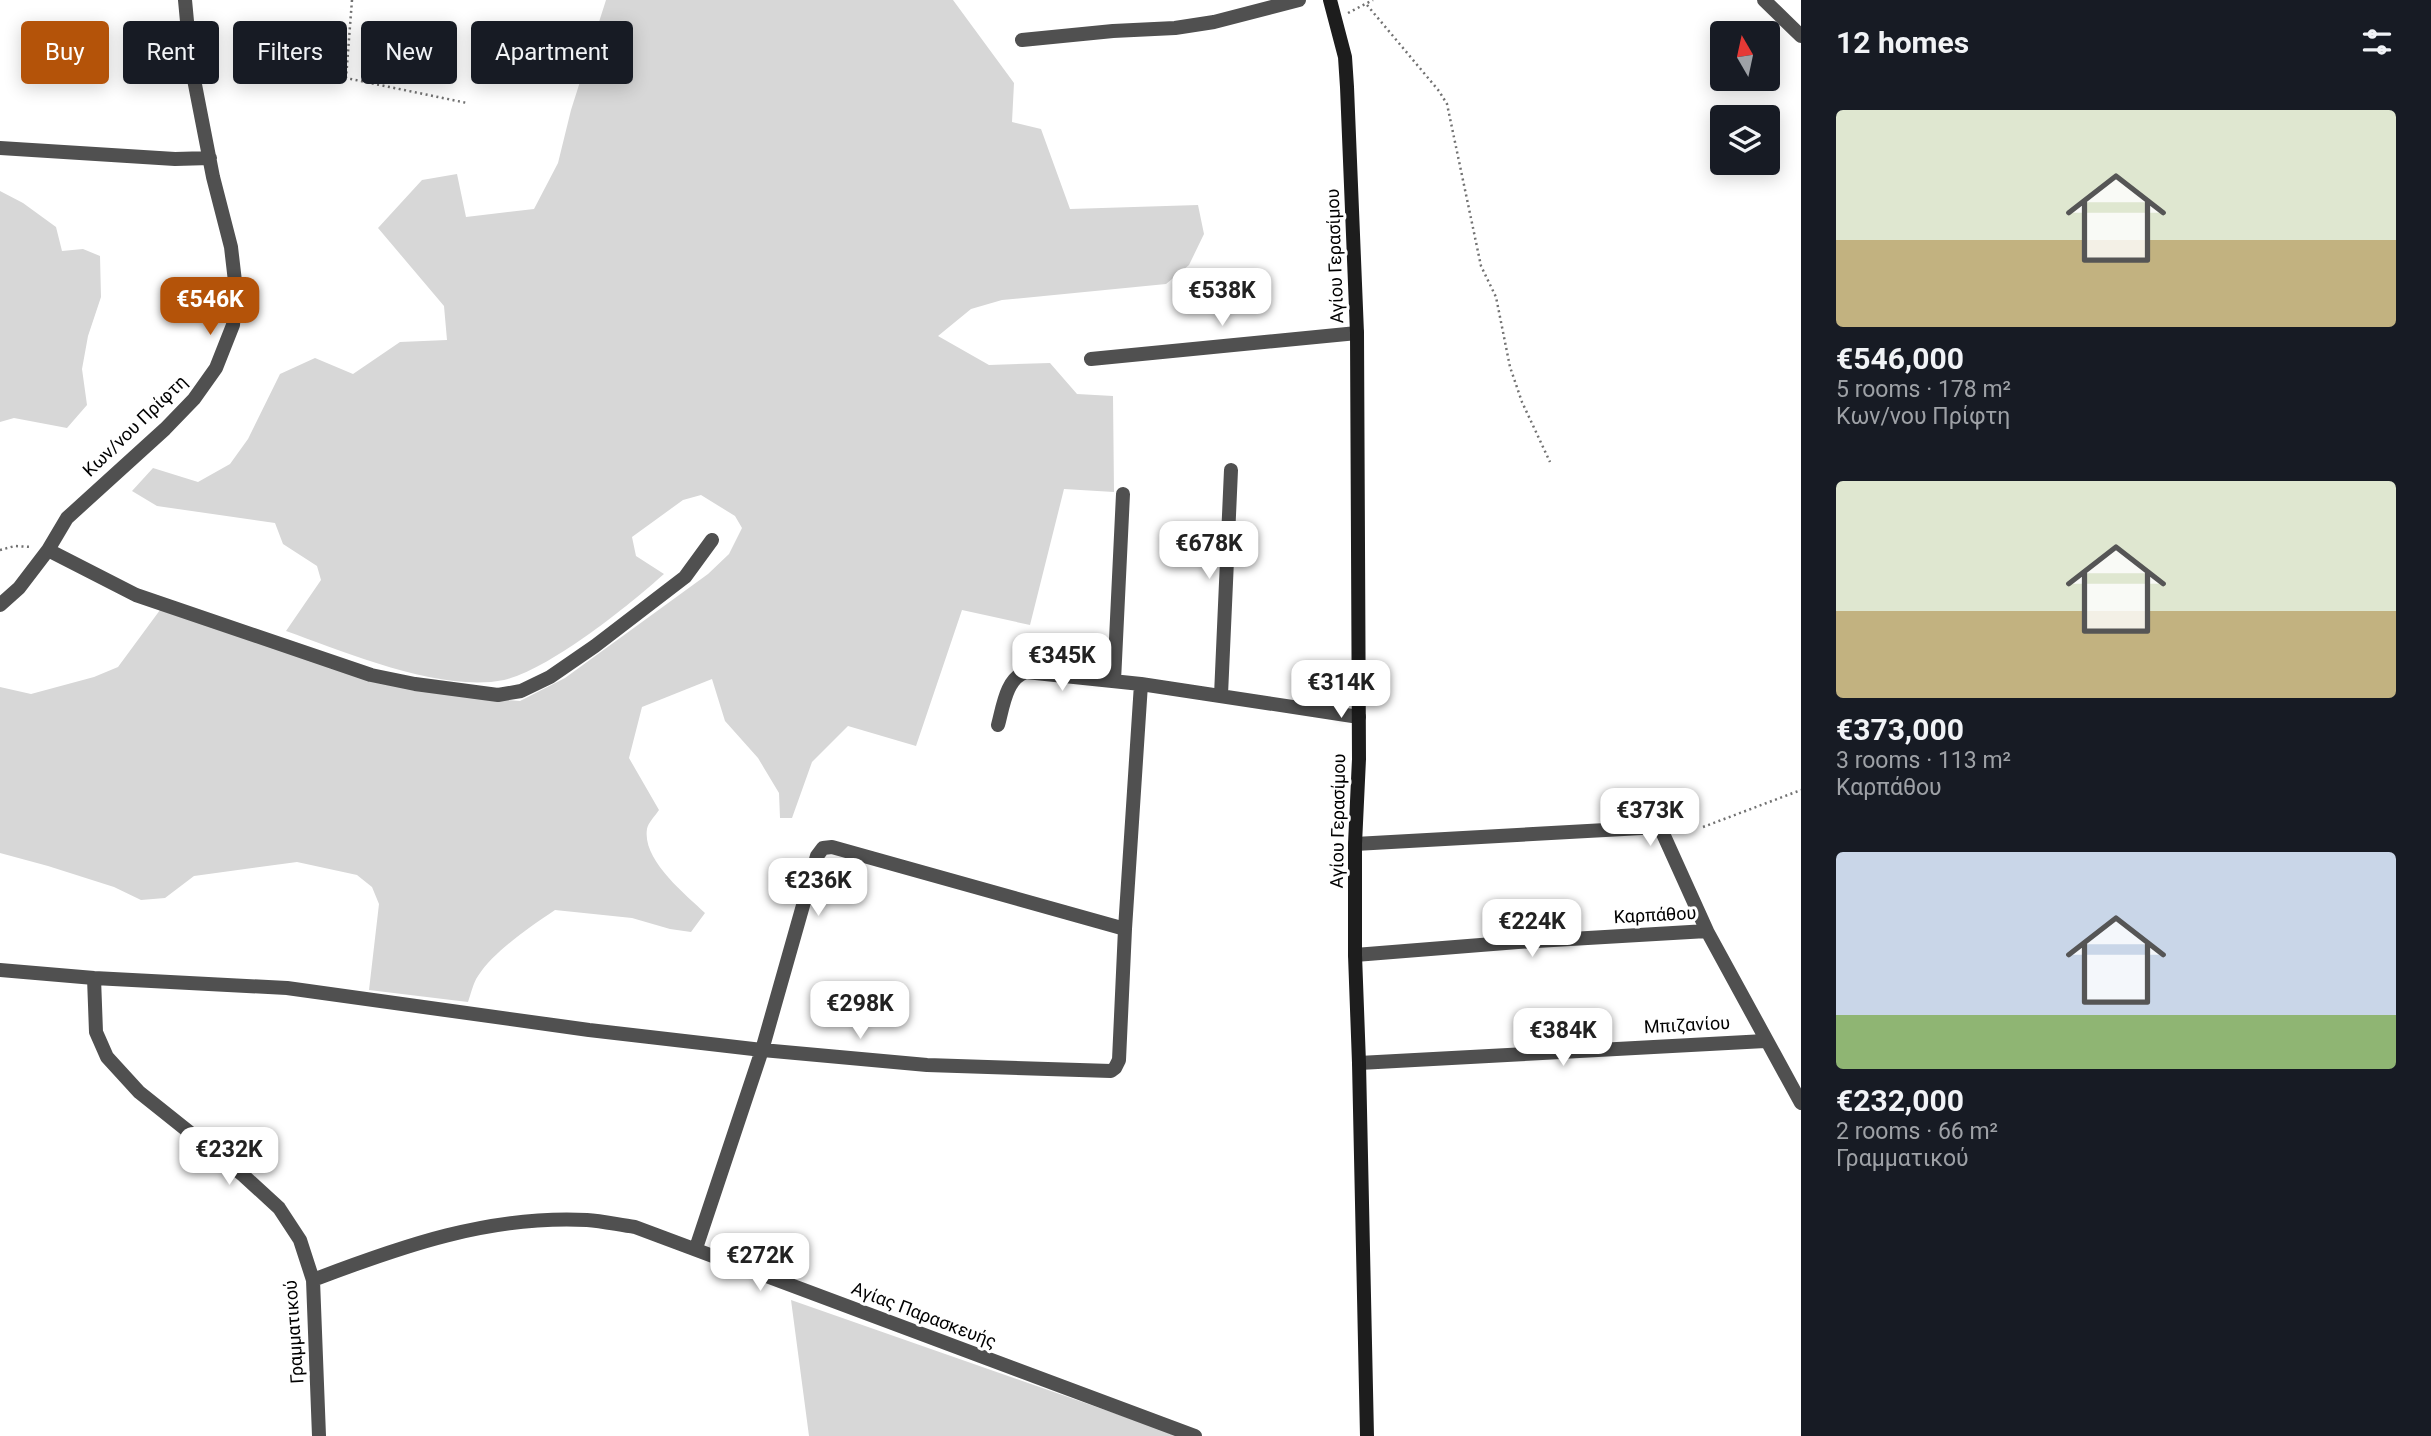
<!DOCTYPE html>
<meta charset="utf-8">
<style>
body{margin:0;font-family:Roboto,sans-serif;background:#242831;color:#f1f3f6;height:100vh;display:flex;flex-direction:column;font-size:26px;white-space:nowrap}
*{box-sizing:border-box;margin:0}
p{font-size:23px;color:#9ea1a6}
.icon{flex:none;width:38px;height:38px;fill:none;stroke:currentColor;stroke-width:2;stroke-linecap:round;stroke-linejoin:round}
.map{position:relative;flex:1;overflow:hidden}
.side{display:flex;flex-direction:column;background:#171b24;width:630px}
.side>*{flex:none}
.banner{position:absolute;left:21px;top:21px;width:665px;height:63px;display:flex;gap:14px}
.needle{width:46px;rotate:351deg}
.controls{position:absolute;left:1710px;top:21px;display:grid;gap:14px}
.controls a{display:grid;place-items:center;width:70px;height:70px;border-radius:7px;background:#171b24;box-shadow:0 4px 18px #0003;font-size:35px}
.price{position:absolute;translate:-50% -60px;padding:0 16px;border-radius:14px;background:#fff;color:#222;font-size:23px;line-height:46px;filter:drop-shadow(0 2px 4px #0008)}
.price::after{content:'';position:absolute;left:50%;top:42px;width:21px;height:16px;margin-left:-10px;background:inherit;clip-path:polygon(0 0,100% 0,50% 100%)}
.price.on{background:#b45309;color:#fff}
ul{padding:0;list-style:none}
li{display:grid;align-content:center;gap:14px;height:371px;padding:0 35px}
li span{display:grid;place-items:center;height:217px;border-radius:7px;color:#555}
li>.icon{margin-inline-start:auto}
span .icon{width:126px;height:126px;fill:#fffc;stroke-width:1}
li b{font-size:30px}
h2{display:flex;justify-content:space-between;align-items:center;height:84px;padding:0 35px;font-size:30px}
.pill{padding:0 24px;border-radius:7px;background:#171b24;box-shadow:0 4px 18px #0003;font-size:24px;line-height:63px}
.pill.on{background:#b45309;color:#fff}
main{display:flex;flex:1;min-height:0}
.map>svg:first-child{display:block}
</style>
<main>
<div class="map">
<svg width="1801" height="1436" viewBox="0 0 1801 1436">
<rect width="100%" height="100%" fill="#fff"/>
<path fill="#d7d7d7" d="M 606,0 L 953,0 L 1014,83 L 1012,122 L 1041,129 L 1070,209 L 1198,205 L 1204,234 L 1189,265 L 1166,284 L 1002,300 L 971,309 L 938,336 L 989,365 L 1050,363 L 1077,394 L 1113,396 L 1114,492 L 1064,489 L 1030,625 L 962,610 L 916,746 L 848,726 L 812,762 L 792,818 L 780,818 L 779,793 L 758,758 L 725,721 L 712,679 L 642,707 L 629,758 L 659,810 C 655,816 648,823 647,829 C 642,860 685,894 705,913 L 691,932 L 670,929 L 632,918 L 555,910 C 530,927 494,951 478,976 C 473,983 471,994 468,1002 L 369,990 L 379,904 L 372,887 L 357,875 L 297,862 L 194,876 L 165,898 L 141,900 L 114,887 L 48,866 L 0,853 L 0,687 L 31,694 L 94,677 L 118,667 L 160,610 L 278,649 L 487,698 L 520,701 L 565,678 L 708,574 L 729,554 L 742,528 L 735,516 L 701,495 L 683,500 L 632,537 L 636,556 L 664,574 C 627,607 550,669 504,680 C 441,693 345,652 286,631 L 321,580 L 317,566 L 283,544 L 275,523 L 157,506 L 132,491 L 153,468 L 198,482 L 230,464 L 248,439 L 280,374 L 315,358 L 353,374 L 400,342 L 447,340 L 444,306 L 378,228 L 422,180 L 457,174 L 466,217 L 534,209 L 558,163 L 571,110 Z
M 0,191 L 23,203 L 56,227 L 62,251 L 83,249 L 100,256 L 101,297 L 88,336 L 82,369 L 87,405 L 67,428 L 14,418 L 0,422 Z
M 791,1300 L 1151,1426 L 1178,1436 L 809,1436 Z"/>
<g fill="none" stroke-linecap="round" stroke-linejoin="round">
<path stroke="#727272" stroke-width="2.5" stroke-dasharray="2 3.5" stroke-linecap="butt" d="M 352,0 L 346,78 L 467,103
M 1367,5 L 1439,91 L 1447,104 L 1481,266 L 1496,297 L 1510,367 L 1522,402 L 1550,462
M 1348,13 L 1373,0
M 0,550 L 15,546 L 31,547
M 1703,827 L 1801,790"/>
<path stroke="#505050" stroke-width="14" d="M 1764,0 L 1801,36
M 1022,40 L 1113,31 L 1175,28 L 1214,22 L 1299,0
M 0,148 L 175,159 L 210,158
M 1091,359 L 1357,333
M 48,550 L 136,595 L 371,675 L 415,684 L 498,695 L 521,691 L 550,677 L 595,646 L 685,577 L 712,540
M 0,605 L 19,588 L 48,550 L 67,518 L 165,429 L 194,399 L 216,368 L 233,325 L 236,290 L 231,247 L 213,177 L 191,64 L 185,0
M 1114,681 L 1123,494
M 1221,695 L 1231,470
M 998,725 C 1003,707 1006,678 1026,672 L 1141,684
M 1355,844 L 1660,827 L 1707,931 L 1801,1103
M 1355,955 L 1518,942 L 1707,931
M 0,970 L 94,978 L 287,988 L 589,1030 L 762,1050 L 927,1065 L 1111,1071 L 1115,1068 L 1119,1060 L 1125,929 L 1141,684 L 1359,717
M 94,978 L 96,1032 L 107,1057 L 139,1092 L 243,1175 L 279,1208 L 300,1240 L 313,1280 L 319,1436
M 1359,1063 L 1765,1041
M 696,1248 L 762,1050 L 817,856 L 823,848 L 832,847 L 1125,929
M 313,1280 C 402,1246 490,1215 587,1220 C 603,1221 619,1225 635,1227 L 1195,1436"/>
<path stroke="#1d1d1d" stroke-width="14" d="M 1330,0 L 1345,57 L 1347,87 L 1357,333 L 1359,759 L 1355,844 L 1355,955 L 1359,1063 L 1367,1436"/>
</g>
<g text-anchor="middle" stroke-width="6" stroke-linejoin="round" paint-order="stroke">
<g font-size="18" fill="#000" stroke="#fff">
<text transform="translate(1335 256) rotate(-92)" y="6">Αγίου Γερασίμου</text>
<text transform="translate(135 426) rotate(-44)" y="6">Κων/νου Πρίφτη</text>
<text transform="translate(1338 821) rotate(-89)" y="6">Αγίου Γερασίμου</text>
<text transform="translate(1655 915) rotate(-3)" y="6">Καρπάθου</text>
<text transform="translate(1687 1025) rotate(-3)" y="6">Μπιζανίου</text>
<text transform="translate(924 1315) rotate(21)" y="6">Αγίας Παρασκευής</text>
<text transform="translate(294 1332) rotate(-94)" y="6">Γραμματικού</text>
</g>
</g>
</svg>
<div class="controls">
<a><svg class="needle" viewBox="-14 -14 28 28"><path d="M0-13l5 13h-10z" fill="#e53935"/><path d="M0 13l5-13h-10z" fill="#9ea1a6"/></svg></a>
<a><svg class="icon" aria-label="layers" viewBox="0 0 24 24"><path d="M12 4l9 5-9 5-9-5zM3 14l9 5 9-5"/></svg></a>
</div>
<b class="price" style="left:1222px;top:328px">€538K</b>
<b class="price on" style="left:210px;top:337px">€546K</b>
<b class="price" style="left:1209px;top:581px">€678K</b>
<b class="price" style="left:1062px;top:693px">€345K</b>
<b class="price" style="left:1341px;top:720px">€314K</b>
<b class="price" style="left:1650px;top:848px">€373K</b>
<b class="price" style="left:818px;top:918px">€236K</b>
<b class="price" style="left:1532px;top:959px">€224K</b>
<b class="price" style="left:860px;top:1041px">€298K</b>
<b class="price" style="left:1563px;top:1068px">€384K</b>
<b class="price" style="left:229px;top:1187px">€232K</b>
<b class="price" style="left:760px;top:1293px">€272K</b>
<div class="banner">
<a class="pill on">Buy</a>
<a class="pill">Rent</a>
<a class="pill">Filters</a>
<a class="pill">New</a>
<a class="pill">Apartment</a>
</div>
</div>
<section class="side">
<h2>12 homes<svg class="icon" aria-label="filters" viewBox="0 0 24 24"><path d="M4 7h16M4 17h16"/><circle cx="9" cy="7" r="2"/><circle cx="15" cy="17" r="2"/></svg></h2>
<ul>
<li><span style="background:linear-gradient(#dfe7d0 60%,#c2b280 0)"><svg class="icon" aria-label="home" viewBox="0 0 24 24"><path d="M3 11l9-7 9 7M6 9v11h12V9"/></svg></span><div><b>€546,000</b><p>5 rooms · 178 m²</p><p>Κων/νου Πρίφτη</p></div></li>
<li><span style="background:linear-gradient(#dfe7d0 60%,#c2b280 0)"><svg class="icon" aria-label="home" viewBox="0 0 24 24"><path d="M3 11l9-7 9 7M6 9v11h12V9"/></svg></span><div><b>€373,000</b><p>3 rooms · 113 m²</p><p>Καρπάθου</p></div></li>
<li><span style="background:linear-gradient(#c9d6e8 75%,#8fb573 0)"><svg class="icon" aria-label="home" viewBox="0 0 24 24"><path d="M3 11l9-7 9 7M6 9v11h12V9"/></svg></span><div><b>€232,000</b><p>2 rooms · 66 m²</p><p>Γραμματικού</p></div></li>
</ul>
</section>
</main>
